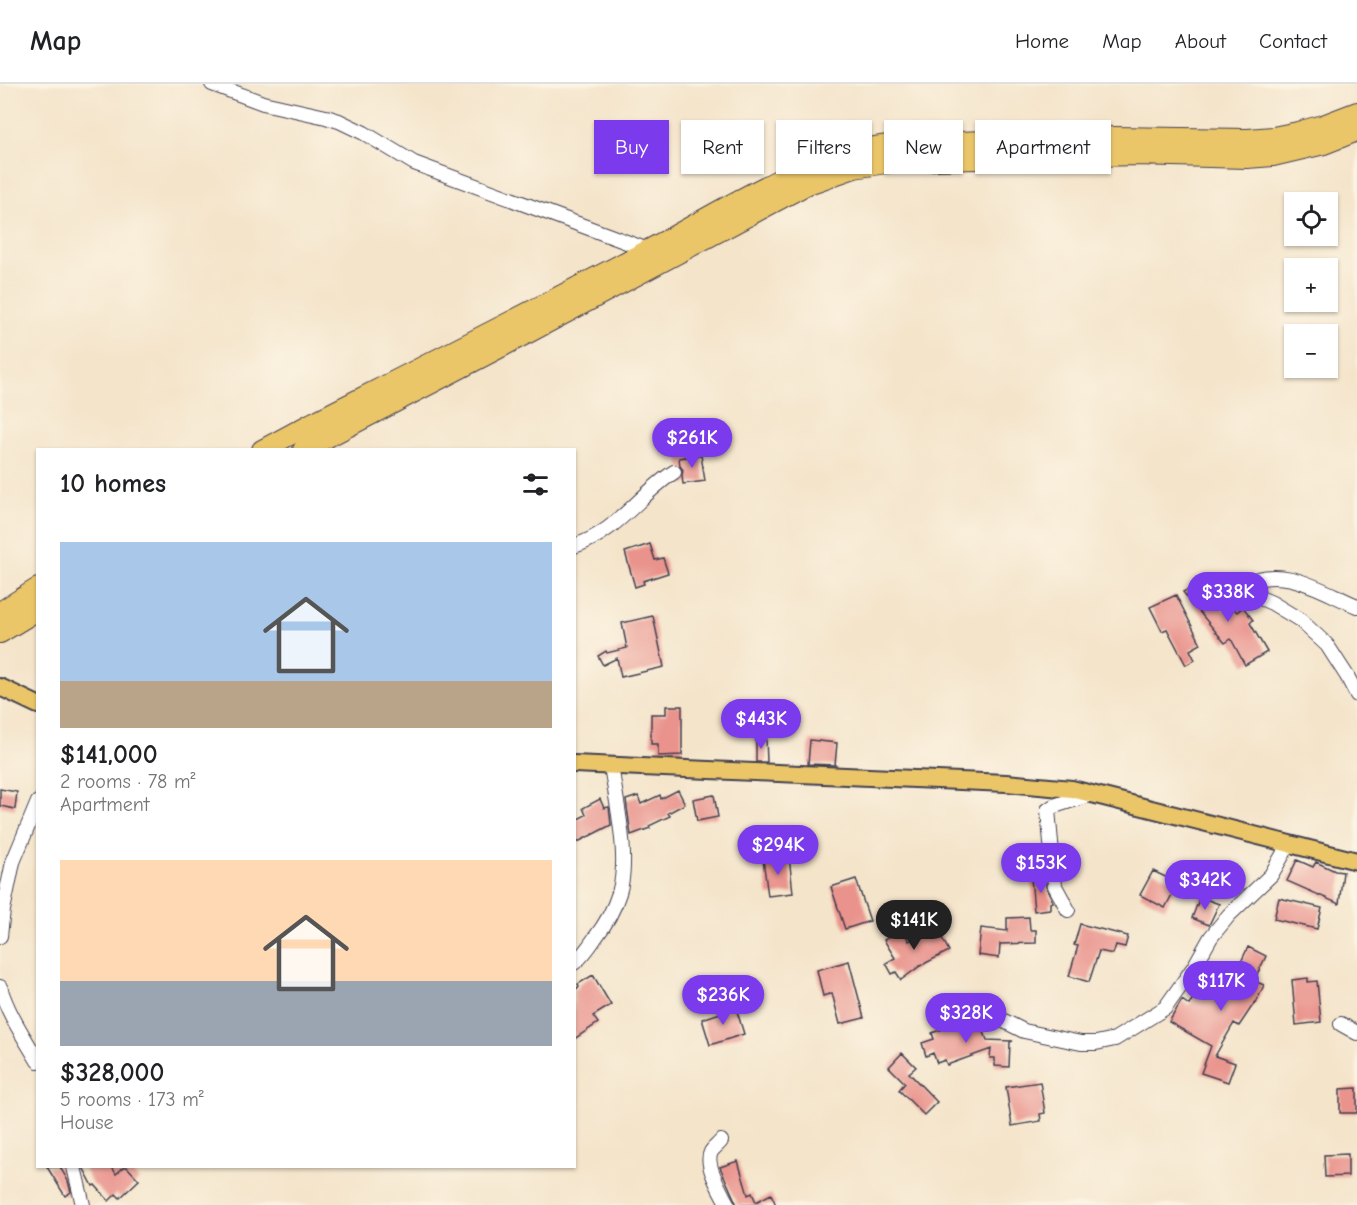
<!DOCTYPE html>
<meta charset="utf-8">
<style>
body{margin:0;font-family:"Comic Neue",sans-serif;background:#f2f2f2;color:#202124;height:100vh;display:flex;flex-direction:column;font-size:22px;white-space:nowrap}
*{box-sizing:border-box;margin:0}
p{font-size:20px;color:#757577}
.icon{flex:none;width:33px;height:33px;fill:none;stroke:currentColor;stroke-width:2;stroke-linecap:round;stroke-linejoin:round}
.map{position:relative;flex:1;overflow:hidden}
.panel{position:absolute;left:36px;top:364px;width:540px;height:720px;display:flex;flex-direction:column;background:#fff;border-radius:0px;box-shadow:0 2px 4px #0004}
.panel>*{flex:none}
.guide{position:absolute;left:594px;top:36px;width:570px;height:54px;display:flex;gap:12px}
.controls{position:absolute;left:1284px;top:108px;display:grid;gap:12px}
.controls a{display:grid;place-items:center;width:54px;height:54px;border-radius:0px;background:#fff;box-shadow:0 2px 4px #0004;font-size:30px}
.price{position:absolute;translate:-50% -51px;padding:0 14px;border-radius:21px;background:#7c3aed;color:#fff;font-size:20px;line-height:39px;filter:drop-shadow(0 2px 3px #0008)}
.price::after{content:'';position:absolute;left:50%;top:36px;width:18px;height:14px;margin-left:-9px;background:inherit;clip-path:polygon(0 0,100% 0,50% 100%)}
.price.active{background:#222;color:#fff}
ul{padding:0;list-style:none}
li{display:grid;align-content:center;gap:12px;height:318px;padding:0 24px}
li span{display:grid;place-items:center;height:186px;border-radius:0px;color:#555}
li>.icon{margin-inline-start:auto}
span .icon{width:108px;height:108px;fill:#fffc;stroke-width:1}
li b{font-size:26px}
h2{display:flex;justify-content:space-between;align-items:center;height:72px;padding:0 24px;font-size:26px}
.tag{padding:0 21px;border-radius:0px;background:#fff;box-shadow:0 2px 4px #0004;font-size:21px;line-height:54px}
.tag.active{background:#7c3aed;color:#fff}
header{display:flex;align-items:center;gap:36px;box-sizing:border-box;height:84px;padding:0 30px;background:#fff;border-bottom:2px solid #e0e0e0}
header strong{font-size:28px}
nav{display:flex;gap:33px;margin-inline-start:auto;font-size:21px}
.map>svg:first-child{display:block}
</style>
<header>
<strong>Map</strong>
<nav><a>Home</a><a>Map</a><a>About</a><a>Contact</a></nav>
</header>
<div class="map">
<svg width="1357" height="1121" viewBox="0 0 1357 1121">
<rect width="100%" height="100%" fill="#fcf5e5"/>
<filter id="ink" filterUnits="userSpaceOnUse"><feTurbulence type="fractalNoise" baseFrequency=".0167" numOctaves="2"/><feDisplacementMap in="SourceGraphic" scale="12" xChannelSelector="R" yChannelSelector="G"/><feConvolveMatrix kernelMatrix="1 2 1 2 8 2 1 2 1" color-interpolation-filters="sRGB"/></filter>
<filter id="wash" filterUnits="userSpaceOnUse"><feTurbulence type="fractalNoise" baseFrequency=".008" numOctaves="4" result="noise"/><feDisplacementMap in="SourceGraphic" scale="24" xChannelSelector="R" yChannelSelector="G"/><feGaussianBlur stdDeviation="1.35" result="paint"/><feColorMatrix in="noise" values="0 0 0 0 0 0 0 0 0 0 0 0 0 0 0 0 0 1.4 0 .05"/><feComposite in="paint" operator="in"/></filter>
<g filter="url(#wash)">
<rect width="100%" height="100%" fill="#f4e4ca"/>
<g id="blocks">
<path fill="#e9938c" d="M 701,371 L 705,397 L 683,400 L 682,392 L 683,386 L 680,382 L 679,374 Z
M 650,460 L 655,476 L 663,474 L 668,489 L 643,497 L 644,500 L 635,503 L 625,468 Z
M 1211,501 L 1223,527 L 1230,521 L 1237,528 L 1243,523 L 1253,536 L 1250,539 L 1267,568 L 1245,581 L 1231,555 L 1225,559 L 1183,508 L 1195,502 L 1198,508 Z
M 1176,511 L 1201,560 L 1190,566 L 1195,576 L 1186,581 L 1167,545 L 1162,547 L 1150,523 Z
M 653,532 L 664,583 L 621,593 L 617,574 L 603,581 L 598,572 L 606,567 L 607,569 L 627,564 L 622,539 Z
M 666,622 L 682,622 L 682,671 L 658,672 L 658,660 L 651,660 L 651,630 L 666,630 Z
M 766,654 L 767,678 L 756,678 L 756,655 Z
M 810,656 L 837,659 L 835,681 L 808,680 Z
M 0,705 L 17,708 L 15,725 L 0,722 Z
M 678,706 L 685,720 L 668,729 L 670,732 L 649,742 L 650,744 L 631,751 L 626,716 L 638,712 L 641,720 L 660,711 L 661,715 Z
M 714,711 L 718,733 L 697,737 L 693,715 Z
M 600,715 L 604,724 L 609,723 L 611,741 L 574,760 L 574,737 L 586,731 L 583,724 Z
M 789,772 L 793,809 L 768,812 L 763,775 Z
M 1297,776 L 1313,783 L 1316,778 L 1335,787 L 1343,788 L 1339,820 L 1287,797 Z
M 1153,787 L 1178,799 L 1165,824 L 1140,811 Z
M 1045,792 L 1046,803 L 1053,818 L 1050,819 L 1050,825 L 1034,827 L 1031,793 Z
M 856,795 L 870,837 L 845,845 L 831,803 Z
M 1200,813 L 1219,820 L 1209,841 L 1192,834 Z
M 1279,814 L 1322,824 L 1317,845 L 1274,835 Z
M 1029,833 L 1030,846 L 1036,846 L 1036,859 L 1000,860 L 999,874 L 978,871 L 981,844 L 1007,847 L 1007,834 Z
M 1080,840 L 1128,852 L 1125,863 L 1116,861 L 1113,870 L 1099,867 L 1089,898 L 1069,892 L 1078,862 L 1074,861 Z
M 936,843 L 949,867 L 920,882 L 901,896 L 896,888 L 892,890 L 886,879 L 895,874 L 884,856 L 902,845 L 909,857 Z
M 1248,863 L 1266,872 L 1254,897 L 1264,901 L 1256,919 L 1255,918 L 1239,942 L 1234,939 L 1215,972 L 1235,979 L 1228,998 L 1201,989 L 1211,962 L 1169,938 L 1182,916 L 1189,921 L 1204,896 L 1226,910 Z
M 849,877 L 864,934 L 840,940 L 832,909 L 823,912 L 817,886 Z
M 593,891 L 611,921 L 593,932 L 598,939 L 574,955 L 574,906 L 579,903 L 578,900 Z
M 1308,894 L 1308,898 L 1317,897 L 1321,938 L 1296,941 L 1292,896 Z
M 736,924 L 744,950 L 710,961 L 702,935 Z
M 978,932 L 987,956 L 1013,957 L 1010,958 L 1009,983 L 995,982 L 995,974 L 990,974 L 991,965 L 947,981 L 945,976 L 937,979 L 933,969 L 926,972 L 922,959 L 934,955 L 932,949 Z
M 902,969 L 916,983 L 909,989 L 937,1018 L 924,1031 L 899,1006 L 905,999 L 889,983 Z
M 1040,998 L 1045,1029 L 1040,1030 L 1041,1037 L 1012,1042 L 1006,1003 Z
M 1357,1004 L 1357,1029 L 1340,1029 L 1340,1005 Z
M 1348,1070 L 1348,1092 L 1325,1093 L 1324,1071 Z
M 738,1077 L 748,1111 L 752,1109 L 756,1118 L 771,1110 L 776,1121 L 737,1121 L 720,1083 Z
M 47,1083 L 60,1083 L 68,1097 L 71,1108 L 65,1112 Z
M 83,1083 L 112,1083 L 116,1090 L 124,1083 L 127,1083 L 139,1096 L 120,1114 L 116,1110 L 109,1117 L 95,1101 L 93,1102 Z"/>
</g>
</g>
<g filter="url(#ink)">
<use href="#blocks" fill-opacity="0" stroke="#423f50" stroke-width="1.5"/>
<g fill="none" stroke-linecap="round" stroke-linejoin="round">
<g stroke="#423f50" stroke-width="16">
<path id="minor" d="M 212,0 L 263,19 L 326,33 L 339,37 L 364,49 L 414,79 L 648,166
M 574,462 C 616,449 639,411 674,388
M 1357,522 C 1321,507 1282,479 1243,501 L 1246,508 L 1272,519 L 1300,536 L 1327,561 L 1347,592 L 1357,611
M 1068,826 L 1055,802 L 1048,726 L 1054,722 L 1092,710
M 0,852 L 3,826 L 13,778 L 38,718
M 574,879 C 583,872 589,863 595,854 C 605,841 614,825 619,809 C 630,773 616,718 611,681
M 0,903 C 8,930 24,953 38,977
M 1000,935 L 1024,947 L 1081,959 L 1096,959 L 1115,955 L 1165,924 L 1194,883 L 1211,853 L 1229,831 L 1271,791 L 1289,760
M 1341,940 L 1357,949
M 721,1057 C 718,1061 713,1064 711,1068 C 704,1081 722,1109 728,1121
M 74,1083 L 83,1121"/>
</g>
<g stroke="#423f50" stroke-width="20">
<path id="major" d="M 0,603 L 38,621
M 574,680 L 1006,699 L 1072,705 L 1357,777"/>
</g>
<g stroke="#423f50" stroke-width="22">
<path id="highway" d="M 262,366 L 312,339 C 424,282 537,225 648,166 C 723,127 802,72 888,61 L 1058,54 L 1113,53 L 1248,55 L 1273,53 L 1298,48 L 1323,41 L 1357,28
M 303,366 L 530,248 L 808,100 L 854,84 L 899,77 L 1136,71 L 1247,74 L 1273,72 L 1324,60 L 1357,47
M 0,528 L 38,504
M 0,549 L 38,526"/>
</g>
<use href="#minor" stroke="#fff" stroke-width="14"/>
<use href="#major" stroke="#ebc669" stroke-width="16"/>
<use href="#highway" stroke="#ebc669" stroke-width="20"/>
</g>
</g>
</svg>
<div class="controls">
<a><svg class="icon" aria-label="locate" viewBox="0 0 24 24"><circle cx="12" cy="12" r="6"/><path d="M12 2v4M12 18v4M2 12h4M18 12h4"/></svg></a>
<a>+</a>
<a>−</a>
</div>
<b class="price" style="left:692px;top:385px">$261K</b>
<b class="price" style="left:1228px;top:539px">$338K</b>
<b class="price" style="left:761px;top:666px">$443K</b>
<b class="price" style="left:778px;top:792px">$294K</b>
<b class="price" style="left:1041px;top:810px">$153K</b>
<b class="price" style="left:1205px;top:827px">$342K</b>
<b class="price active" style="left:914px;top:867px">$141K</b>
<b class="price" style="left:1221px;top:928px">$117K</b>
<b class="price" style="left:723px;top:942px">$236K</b>
<b class="price" style="left:966px;top:960px">$328K</b>
<div class="guide">
<a class="tag active">Buy</a>
<a class="tag">Rent</a>
<a class="tag">Filters</a>
<a class="tag">New</a>
<a class="tag">Apartment</a>
</div>
<section class="panel">
<h2>10 homes<svg class="icon" aria-label="filters" viewBox="0 0 24 24"><path d="M4 7h16M4 17h16"/><circle cx="9" cy="7" r="2"/><circle cx="15" cy="17" r="2"/></svg></h2>
<ul>
<li><span style="background:linear-gradient(#a9c7e8 75%,#b9a48a 0)"><svg class="icon" aria-label="home" viewBox="0 0 24 24"><path d="M3 11l9-7 9 7M6 9v11h12V9"/></svg></span><div><b>$141,000</b><p>2 rooms · 78 m²</p><p>Apartment</p></div></li>
<li><span style="background:linear-gradient(#ffd9b3 65%,#9aa5b1 0)"><svg class="icon" aria-label="home" viewBox="0 0 24 24"><path d="M3 11l9-7 9 7M6 9v11h12V9"/></svg></span><div><b>$328,000</b><p>5 rooms · 173 m²</p><p>House</p></div></li>
</ul>
</section>
</div>
